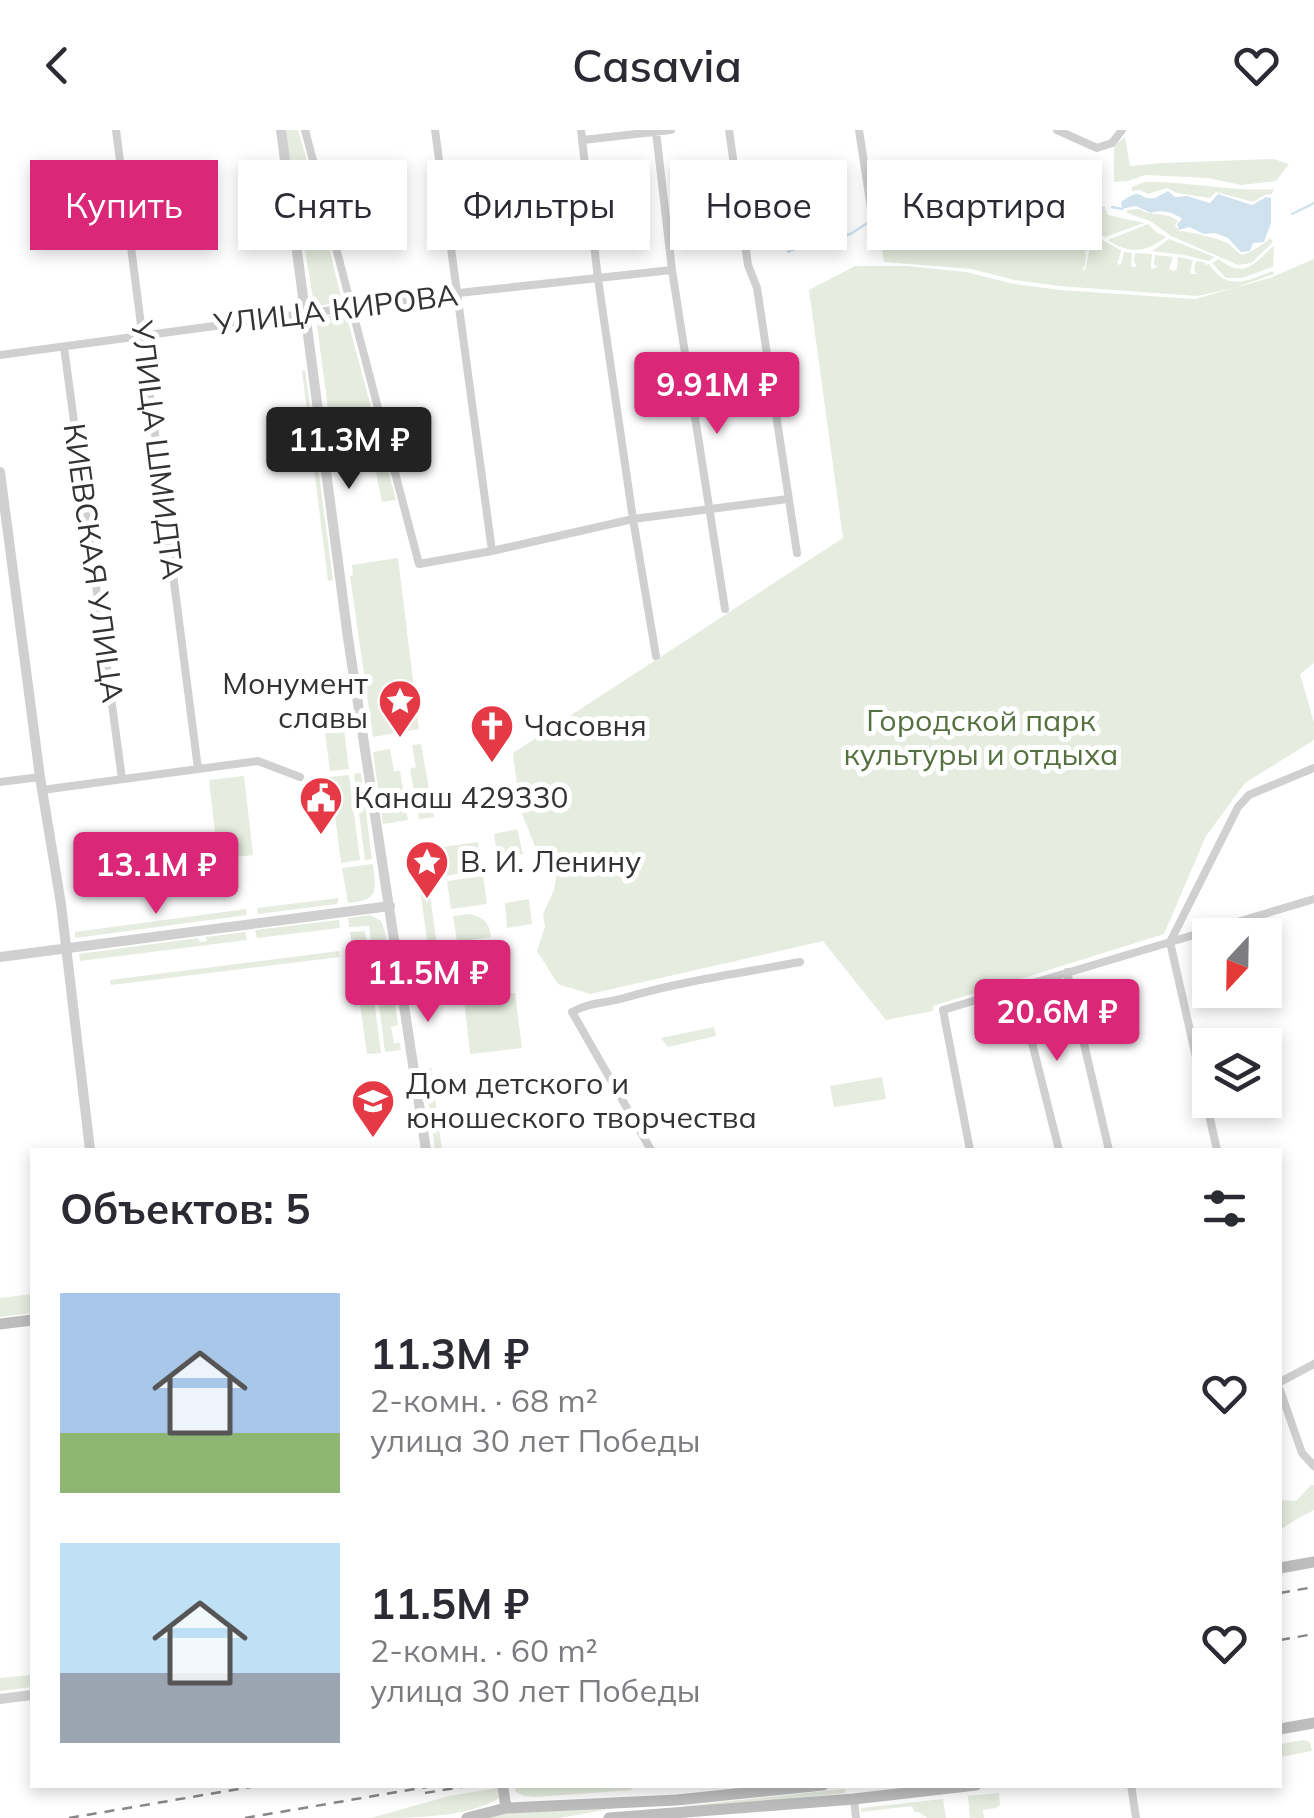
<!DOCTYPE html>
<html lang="ru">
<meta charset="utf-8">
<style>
body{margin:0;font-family:Mulish,sans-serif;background:#f2f2f3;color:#2b2b33;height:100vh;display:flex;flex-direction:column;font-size:38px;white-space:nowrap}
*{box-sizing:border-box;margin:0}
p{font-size:32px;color:#7c7c81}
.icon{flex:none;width:55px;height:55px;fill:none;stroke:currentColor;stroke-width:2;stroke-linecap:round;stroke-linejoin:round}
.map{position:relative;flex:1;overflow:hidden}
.sheet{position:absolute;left:30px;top:1018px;width:1252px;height:640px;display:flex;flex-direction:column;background:#fff;border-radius:0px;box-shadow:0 5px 15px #0003}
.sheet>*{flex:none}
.banner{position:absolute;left:30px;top:30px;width:1255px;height:90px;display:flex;gap:20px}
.needle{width:65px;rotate:202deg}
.tools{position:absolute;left:1192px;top:788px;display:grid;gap:20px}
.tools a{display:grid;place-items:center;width:90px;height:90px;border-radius:0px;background:#fff;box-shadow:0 5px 15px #0003;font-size:50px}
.price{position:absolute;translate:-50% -85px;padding:0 22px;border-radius:10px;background:#db2777;color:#fff;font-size:32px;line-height:65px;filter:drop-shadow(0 2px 5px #0008)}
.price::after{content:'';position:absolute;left:50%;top:60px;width:30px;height:22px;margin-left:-15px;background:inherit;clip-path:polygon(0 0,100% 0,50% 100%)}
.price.active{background:#222;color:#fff}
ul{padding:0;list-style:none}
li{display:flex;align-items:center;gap:30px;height:250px;padding:0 30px}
li span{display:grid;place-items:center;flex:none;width:280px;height:200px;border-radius:0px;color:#555}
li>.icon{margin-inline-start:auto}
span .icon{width:120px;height:120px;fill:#fffc;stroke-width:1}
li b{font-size:42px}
h2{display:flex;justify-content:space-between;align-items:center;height:120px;padding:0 30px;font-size:42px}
.tag{padding:0 35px;border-radius:0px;background:#fff;box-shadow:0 5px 15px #0003;font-size:35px;line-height:90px}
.tag.active{background:#db2777;color:#fff}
header{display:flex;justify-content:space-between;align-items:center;height:130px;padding:0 30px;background:#fff;font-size:45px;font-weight:600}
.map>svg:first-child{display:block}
</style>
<header><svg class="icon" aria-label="back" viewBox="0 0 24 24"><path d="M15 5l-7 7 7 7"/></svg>Casavia<svg class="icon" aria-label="heart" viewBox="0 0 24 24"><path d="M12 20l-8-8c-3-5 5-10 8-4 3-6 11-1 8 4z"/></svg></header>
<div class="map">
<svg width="1314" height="1688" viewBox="0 0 1314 1688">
<rect width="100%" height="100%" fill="#fff"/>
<path fill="#e6ecdf" d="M 285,0 L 298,0 L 318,71 L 342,171 L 320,176 L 314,174 Z
M 1125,7 L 1130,36 L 1162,33 L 1274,29 L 1289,34 L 1276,51 L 1241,55 L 1208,48 L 1145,45 L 1128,51 L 1114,52 L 1114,16 Z
M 1145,52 C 1188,51 1232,62 1274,59 L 1272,64 L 1265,65 L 1253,72 L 1216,62 L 1210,68 L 1177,63 L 1167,58 L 1148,64 L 1140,60 L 1132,61 L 1132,57 Z
M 945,62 C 999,75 1051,82 1106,80 L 1108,85 L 1144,93 L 1105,107 L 1093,103 L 1092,99 L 1089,99 L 1087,120 L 1084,122 L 1086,125 L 1085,136 L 1082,138 L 1085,141 L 1092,108 L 1098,108 L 1121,120 L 1119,130 L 1117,131 L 1118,135 L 1121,134 L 1124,122 L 1132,123 L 1131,136 L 1134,138 L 1137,135 L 1134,132 L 1135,123 L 1152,124 L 1151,138 L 1153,139 L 1157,137 L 1154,134 L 1155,125 L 1173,127 L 1169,139 L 1174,141 L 1177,139 L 1178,127 L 1193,130 L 1190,142 L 1192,144 L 1197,144 L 1194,140 L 1196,131 L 1204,132 L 1206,135 L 1209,134 C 1228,162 1246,151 1273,141 L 1274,144 L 1234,158 L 1197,166 L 1059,156 L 1015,150 L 971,139 L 884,132 L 878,91 L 886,87 L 910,83 L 920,94 L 931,77 L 943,69 Z
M 1139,79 C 1152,87 1166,81 1178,91 L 1175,95 L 1179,101 C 1187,101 1222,109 1229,114 C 1233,118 1237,122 1242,125 C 1248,124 1266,113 1270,108 L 1273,112 L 1251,133 L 1238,135 L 1171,106 L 1150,91 L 1127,83 L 1127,80 Z
M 1148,94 L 1156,102 L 1166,107 C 1146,122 1130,125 1108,110 Z
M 1169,109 L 1215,127 L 1209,131 L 1184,125 L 1152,121 Z
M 1274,116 L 1273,137 L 1242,148 L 1226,148 L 1212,133 L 1219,129 C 1245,150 1254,133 1274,116 Z
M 1314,129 L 1314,533 L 1300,544 L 1314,593 L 1314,610 L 1245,653 L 1206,706 L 1164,804 L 933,876 L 933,881 L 886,890 L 823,811 L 590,864 L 558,854 L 537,821 L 545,797 L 543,784 L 554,760 L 557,741 L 535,716 L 520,679 L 513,623 L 843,408 L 809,160 L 855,136 L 906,136 L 966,142 L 1014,154 L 1060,160 L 1195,169 L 1270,148 Z
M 339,184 L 347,188 L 396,370 L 382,372 L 375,337 L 336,341 L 317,195 L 322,187 Z
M 305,240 L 333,450 L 328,451 L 302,241 Z
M 398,428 L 419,599 L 373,607 L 350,446 L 353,445 L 352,435 Z
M 344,600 L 349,639 L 330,641 L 325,603 Z
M 421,614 L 434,687 L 419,689 L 410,639 L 416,637 L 412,615 Z
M 390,619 L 394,641 L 400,641 L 408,690 L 383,694 L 373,622 Z
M 361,643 L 372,729 L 365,730 L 354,644 Z
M 349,645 L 360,730 L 341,733 L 330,647 Z
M 244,646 L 253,725 L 218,729 L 209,650 Z
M 517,699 L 523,724 L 498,729 L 494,704 Z
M 478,712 C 481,738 471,742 447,746 L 443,717 Z
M 424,721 L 437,816 L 428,817 L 415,722 Z
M 373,734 C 376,762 379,770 348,773 L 342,738 Z
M 483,746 L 487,774 L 451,779 L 447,751 Z
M 339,768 L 337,774 L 258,784 L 257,778 Z
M 529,769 L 532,794 L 507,798 L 505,773 Z
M 246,779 L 247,785 L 75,808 L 75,802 Z
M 469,784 C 484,787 489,792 491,807 L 457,812 L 453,786 Z
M 370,785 L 381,791 L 385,801 L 398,895 L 391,897 L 394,913 L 400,913 L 401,920 L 385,922 L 369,796 L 349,797 L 348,788 Z
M 339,790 L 340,798 L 257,808 L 255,800 Z
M 365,801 L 381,923 L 367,924 L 350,802 Z
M 245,802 L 247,810 L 80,831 L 79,824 L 198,808 L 200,812 L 207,811 L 206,807 Z
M 339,821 L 340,827 L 111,855 L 110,850 Z
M 515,863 L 522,918 L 470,924 L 464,869 Z
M 714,897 L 716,906 L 668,917 L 661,908 Z
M 431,938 L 442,1020 L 435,1020 L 424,939 Z
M 882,947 L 886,969 L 834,977 L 830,956 Z
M 32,1164 L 32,1183 L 0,1187 L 0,1168 Z
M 1311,1355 L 1314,1355 L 1314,1380 C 1302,1386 1291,1392 1280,1400 L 1280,1370 L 1296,1371 Z
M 32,1545 L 32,1557 L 0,1561 L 0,1548 Z
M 1303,1610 L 1310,1612 L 1312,1621 L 1280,1627 L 1280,1614 Z
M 514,1655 L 631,1655 L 632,1660 L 535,1667 L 524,1666 L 516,1662 Z
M 497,1658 L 499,1668 C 469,1688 408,1688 371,1688 L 449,1666 Z
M 845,1659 L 845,1663 L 685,1680 L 684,1676 Z
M 999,1663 L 1000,1675 L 996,1678 L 983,1680 L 984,1688 L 970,1688 L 968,1666 Z
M 943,1669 L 946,1688 L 927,1688 L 919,1682 L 914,1682 L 912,1676 L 861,1682 L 861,1678 Z
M 615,1678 L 560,1688 L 488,1688 L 508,1683 Z"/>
<path fill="#cfe2ee" d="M 934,47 L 941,49 L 941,66 L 928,72 L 923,88 L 919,89 L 919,85 L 909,76 Z
M 1168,61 L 1175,67 L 1187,66 L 1210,73 L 1218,64 L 1252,75 L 1266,67 L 1271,68 L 1271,93 L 1264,112 L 1253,113 L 1250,121 L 1241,122 L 1228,108 L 1215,103 L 1204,104 L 1189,97 L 1179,100 L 1177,94 L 1182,89 C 1173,82 1162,79 1151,83 L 1136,76 L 1122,79 L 1121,72 C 1144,55 1137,71 1155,68 C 1157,67 1166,62 1168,61 Z"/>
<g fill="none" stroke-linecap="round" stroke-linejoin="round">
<path stroke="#cfe2ee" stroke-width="2.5" d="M 949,59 C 999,73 1051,81 1104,78
M 1112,77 L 1122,79
M 1292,84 L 1314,73
M 788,122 L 803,115 L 829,113 L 852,103 L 883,83 L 912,79"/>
<path stroke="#d0d0d0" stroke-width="8" d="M 116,0 L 198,639
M 305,0 L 419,434 L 492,421 L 633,389 L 788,369
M 435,0 L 492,421
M 581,0 L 598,149 L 633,389 L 656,526
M 729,0 L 748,135 L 757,158 L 797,423
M 859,0 L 871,78
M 1057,0 L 1097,18 L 1112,13 L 1122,0
M 656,2 L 672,140 L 725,479
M 583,10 L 671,0
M 64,217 L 122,649
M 0,225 L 458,163 L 672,140
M 0,652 L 40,647
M 42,660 L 258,631 L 300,647
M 1067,842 L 1109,1020
M 1018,857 L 1059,1020
M 651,1020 L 572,882 C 593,871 604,874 624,868 C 682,851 741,843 800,832
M 970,1020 L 943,880 L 1314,769
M 1217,1020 L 1170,812 L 1238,677 L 1249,665 L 1314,638
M 1280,1252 L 1314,1234
M 1280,1260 L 1302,1323 L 1314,1336
M 1131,1655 L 1136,1688
M 854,1669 L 856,1688"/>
<path stroke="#d0d0d0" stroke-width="10" d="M 281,0 L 348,508 L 426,1020
M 0,342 L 40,647 L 61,774 L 90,1020
M 0,827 L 390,776
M 0,1569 L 32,1565"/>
<path stroke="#bdbdbd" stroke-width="11" d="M 0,1194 L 32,1190
M 1280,1438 L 1314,1432
M 1280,1599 L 1314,1593
M 503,1657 L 506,1678
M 467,1688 L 506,1678 L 677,1670 L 823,1655
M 609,1688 L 854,1669 L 976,1655"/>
<path stroke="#888" stroke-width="2.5" stroke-dasharray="10 8" stroke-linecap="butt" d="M 1280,1463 L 1314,1457
M 1280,1510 L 1314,1504
M 425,1663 L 474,1655
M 69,1688 L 262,1655
M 245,1688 L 438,1655"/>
</g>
<defs>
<g id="sight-pin" transform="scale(2.25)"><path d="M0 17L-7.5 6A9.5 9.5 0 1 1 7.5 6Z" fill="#e63946" stroke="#fff"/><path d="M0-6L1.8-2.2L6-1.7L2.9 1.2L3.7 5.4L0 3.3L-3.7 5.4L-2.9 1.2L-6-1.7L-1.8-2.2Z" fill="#fff"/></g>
<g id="church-pin" transform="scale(2.25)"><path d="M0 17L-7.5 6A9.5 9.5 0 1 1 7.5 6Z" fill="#e63946" stroke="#fff"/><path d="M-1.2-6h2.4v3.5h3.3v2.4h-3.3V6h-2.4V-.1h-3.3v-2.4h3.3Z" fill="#fff"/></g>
<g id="civic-pin" transform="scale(2.25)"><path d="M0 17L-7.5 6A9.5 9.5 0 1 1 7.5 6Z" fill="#e63946" stroke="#fff"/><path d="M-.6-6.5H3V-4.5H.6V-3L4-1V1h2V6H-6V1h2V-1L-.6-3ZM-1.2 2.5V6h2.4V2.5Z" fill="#fff"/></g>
<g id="school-pin" transform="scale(2.25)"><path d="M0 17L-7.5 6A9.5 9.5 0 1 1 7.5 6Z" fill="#e63946" stroke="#fff"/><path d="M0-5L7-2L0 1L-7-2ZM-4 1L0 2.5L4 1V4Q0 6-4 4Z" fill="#fff"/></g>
</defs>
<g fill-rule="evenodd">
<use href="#sight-pin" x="400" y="571"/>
<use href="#church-pin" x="492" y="596"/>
<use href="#civic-pin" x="321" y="668"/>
<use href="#sight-pin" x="427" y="732"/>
<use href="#school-pin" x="373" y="971"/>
</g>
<g text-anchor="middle" stroke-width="10" stroke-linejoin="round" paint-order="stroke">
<g font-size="30" fill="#333" stroke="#fff">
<text transform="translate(336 180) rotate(-7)" y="10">УЛИЦА КИРОВА</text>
<text transform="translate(157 320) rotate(83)" y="10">УЛИЦА ШМИДТА</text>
<text transform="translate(93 433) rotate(82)" y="10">КИЕВСКАЯ УЛИЦА</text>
</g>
<g font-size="30" fill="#333" stroke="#fff" text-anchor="start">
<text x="368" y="564" text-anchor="end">Монумент<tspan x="368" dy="34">славы</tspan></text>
<text x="524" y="606">Часовня</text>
<text x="354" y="678">Канаш 429330</text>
<text x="460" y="742">В. И. Ленину</text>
<text x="406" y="964">Дом детского и<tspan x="406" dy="34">юношеского творчества</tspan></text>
</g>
<g font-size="30" fill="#56703f" stroke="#fff">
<text x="981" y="601">Городской парк<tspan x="981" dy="34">культуры и отдыха</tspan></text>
</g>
</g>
</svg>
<div class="tools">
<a><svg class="needle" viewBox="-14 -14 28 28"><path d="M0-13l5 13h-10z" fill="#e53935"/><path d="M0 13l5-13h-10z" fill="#7c7c81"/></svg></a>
<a><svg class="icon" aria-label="layers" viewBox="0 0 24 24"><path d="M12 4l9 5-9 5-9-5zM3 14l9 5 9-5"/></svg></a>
</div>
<b class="price" style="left:717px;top:307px">9.91M ₽</b>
<b class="price active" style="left:349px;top:362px">11.3M ₽</b>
<b class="price" style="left:156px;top:787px">13.1M ₽</b>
<b class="price" style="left:428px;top:895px">11.5M ₽</b>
<b class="price" style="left:1057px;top:934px">20.6M ₽</b>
<div class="banner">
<a class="tag active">Купить</a>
<a class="tag">Снять</a>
<a class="tag">Фильтры</a>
<a class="tag">Новое</a>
<a class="tag">Квартира</a>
</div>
<section class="sheet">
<h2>Объектов: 5<svg class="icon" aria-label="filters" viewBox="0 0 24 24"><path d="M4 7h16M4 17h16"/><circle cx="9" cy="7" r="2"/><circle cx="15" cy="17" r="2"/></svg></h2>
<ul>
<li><span style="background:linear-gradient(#a9c7e8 70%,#8fb573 0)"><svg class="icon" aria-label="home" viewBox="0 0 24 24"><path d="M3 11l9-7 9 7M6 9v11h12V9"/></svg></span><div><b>11.3M ₽</b><p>2-комн. · 68 m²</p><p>улица 30 лет Победы</p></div><svg class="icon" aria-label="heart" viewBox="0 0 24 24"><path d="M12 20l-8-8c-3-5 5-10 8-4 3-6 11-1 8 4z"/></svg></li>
<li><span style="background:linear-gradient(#bfe0f5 65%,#9aa5b1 0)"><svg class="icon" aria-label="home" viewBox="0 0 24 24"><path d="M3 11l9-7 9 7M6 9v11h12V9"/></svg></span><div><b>11.5M ₽</b><p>2-комн. · 60 m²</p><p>улица 30 лет Победы</p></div><svg class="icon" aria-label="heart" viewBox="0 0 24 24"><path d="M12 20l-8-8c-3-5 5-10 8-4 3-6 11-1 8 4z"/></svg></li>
</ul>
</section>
</div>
